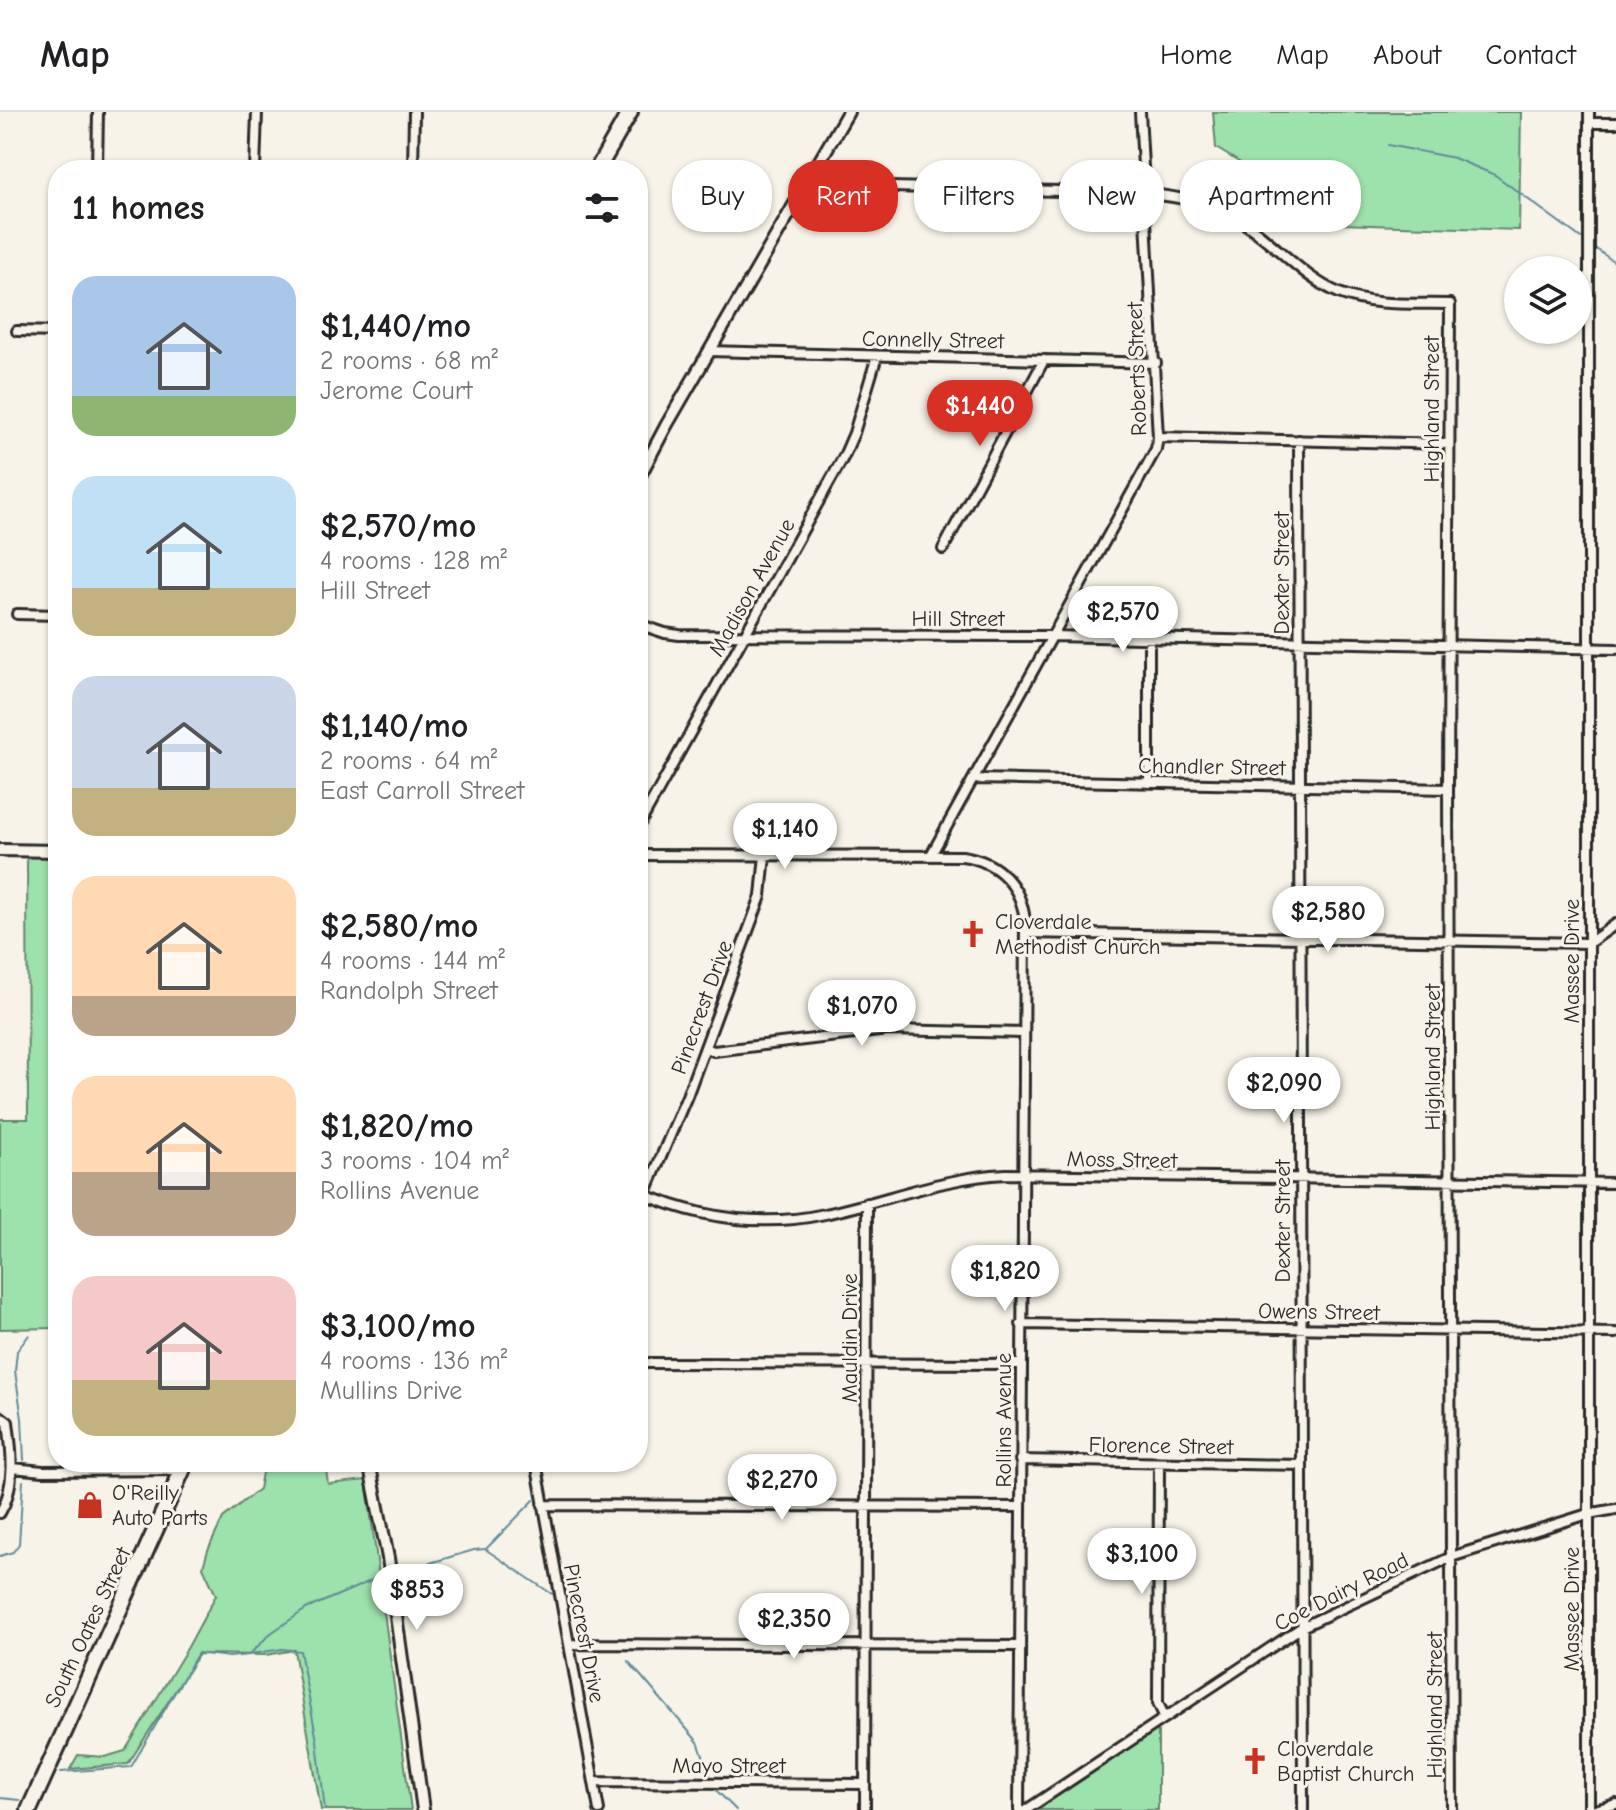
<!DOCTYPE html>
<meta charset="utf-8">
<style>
body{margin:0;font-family:"Comic Neue",sans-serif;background:#f6f6f6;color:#202124;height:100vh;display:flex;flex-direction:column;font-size:30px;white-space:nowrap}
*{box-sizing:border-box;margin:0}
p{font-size:26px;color:#757577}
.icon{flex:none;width:44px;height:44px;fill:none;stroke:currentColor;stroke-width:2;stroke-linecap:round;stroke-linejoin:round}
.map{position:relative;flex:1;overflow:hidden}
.drawer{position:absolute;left:48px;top:48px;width:600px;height:1312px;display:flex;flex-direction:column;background:#fff;border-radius:32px;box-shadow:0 2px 6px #0004}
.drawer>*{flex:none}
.guide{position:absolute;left:672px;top:48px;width:760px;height:72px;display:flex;gap:16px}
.controls{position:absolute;left:1504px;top:144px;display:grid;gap:16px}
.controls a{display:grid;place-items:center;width:88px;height:88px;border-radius:50%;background:#fff;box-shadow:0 2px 6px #0004;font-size:40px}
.price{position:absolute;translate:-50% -68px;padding:0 18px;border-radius:28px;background:#fff;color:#222;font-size:26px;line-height:52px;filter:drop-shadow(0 2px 4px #0008)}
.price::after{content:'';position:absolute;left:50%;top:48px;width:24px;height:18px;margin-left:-12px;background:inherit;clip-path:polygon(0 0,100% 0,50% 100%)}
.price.active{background:#d93025;color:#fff}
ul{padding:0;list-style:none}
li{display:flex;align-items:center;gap:24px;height:200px;padding:0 24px}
li span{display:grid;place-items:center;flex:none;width:224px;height:160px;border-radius:24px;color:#555}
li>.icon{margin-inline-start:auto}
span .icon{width:96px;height:96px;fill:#fffc;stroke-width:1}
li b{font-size:34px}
h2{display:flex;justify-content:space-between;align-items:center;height:96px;padding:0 24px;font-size:34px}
.chip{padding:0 28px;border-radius:32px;background:#fff;box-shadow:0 2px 6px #0004;font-size:28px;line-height:72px}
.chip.active{background:#d93025;color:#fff}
header{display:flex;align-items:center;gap:48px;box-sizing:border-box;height:112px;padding:0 40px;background:#fff;border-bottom:2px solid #e0e0e0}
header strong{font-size:38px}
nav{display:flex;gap:44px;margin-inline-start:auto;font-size:28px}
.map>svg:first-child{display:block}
</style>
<header>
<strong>Map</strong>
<nav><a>Home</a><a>Map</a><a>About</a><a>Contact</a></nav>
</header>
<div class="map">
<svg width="1616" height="1698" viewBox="0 0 1616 1698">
<rect width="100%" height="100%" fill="#f7f3e8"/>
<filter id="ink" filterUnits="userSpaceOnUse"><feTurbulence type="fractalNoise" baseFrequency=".0125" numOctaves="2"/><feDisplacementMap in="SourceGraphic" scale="16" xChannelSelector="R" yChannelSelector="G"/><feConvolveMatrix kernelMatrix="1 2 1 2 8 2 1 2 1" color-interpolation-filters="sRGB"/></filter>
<g filter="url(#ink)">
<path fill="#9de1ad" stroke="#64866c" stroke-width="2" d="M 1213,0 L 1521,0 L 1519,118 L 1340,112 L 1216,36 Z
M 27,743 L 58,744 L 58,1216 L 0,1217 L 0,1007 L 28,1007 Z
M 264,1350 L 325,1350 L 328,1372 L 366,1368 L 411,1698 L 321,1698 L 294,1538 L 266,1543 L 199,1542 L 128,1652 L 70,1657 L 78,1643 L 105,1645 L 125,1639 L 188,1535 L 216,1483 L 203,1455 L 208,1438 L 223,1406 L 259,1377 Z
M 1158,1617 L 1158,1698 L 1036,1698 Z"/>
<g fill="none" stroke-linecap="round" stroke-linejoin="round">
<path stroke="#618a9b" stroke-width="2" d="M 1388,33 L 1454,46 L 1495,63 L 1581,126
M 1596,137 L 1616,151
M 24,1348 L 22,1307 L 15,1259 L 17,1239 L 29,1223
M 487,1436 L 534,1388
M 0,1444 L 13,1440 L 19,1432 L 23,1369
M 396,1461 L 474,1438 L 485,1437 L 552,1482
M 251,1542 L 282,1537 L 300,1539 L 317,1629 L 325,1698
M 628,1549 L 698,1630 L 710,1663
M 61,1660 L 131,1655 L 198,1541 L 229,1545 L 249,1543 L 271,1521 L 306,1497 L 382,1464
M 717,1679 L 736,1698
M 0,1686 L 19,1688"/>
<g stroke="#2b2b2b" stroke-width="14">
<path id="minor" d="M 1589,0 L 1589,1698
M 1589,11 L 1616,11
M 97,58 L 98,0
M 255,58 L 257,0
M 413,58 L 414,0
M 806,73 L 1145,81 C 1176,85 1206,89 1234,105 C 1272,126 1299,164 1339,181 C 1374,195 1413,191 1450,192 L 1448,677 L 1452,1698
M 17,219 L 58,220
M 709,239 L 1156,251
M 1158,325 L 1449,332
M 1299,328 L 1303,1698
M 943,437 L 1044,248
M 17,502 L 58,503
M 638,512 L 665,521 L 679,523 L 1053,524 L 1616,537
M 1149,527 L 1149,671
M 975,667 L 1448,677
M 638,715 L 844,344 L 854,321 L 877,244
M 638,743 L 962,744 C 998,749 1022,774 1025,810 L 1019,1698
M 931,743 L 1156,337 L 1158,325 L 1140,0
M 1025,821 L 1589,831 L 1616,812
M 705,936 L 714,939 L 888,918 L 1024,921
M 638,1080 C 698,1106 761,1116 825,1102 C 886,1089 943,1065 1006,1062 L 1616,1071
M 638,1099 L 687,984 L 761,784 L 765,743
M 1021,1212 L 1616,1221
M 638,1251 L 1021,1252
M 0,1304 L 8,1310 C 12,1340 16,1375 0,1401
M 1020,1348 L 1301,1353
M 536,1350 L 599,1698
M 1159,1351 L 1158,1591 L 1165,1606
M 12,1356 L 43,1359 L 183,1358
M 543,1393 L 1020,1395
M 569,1532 L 1019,1534
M 594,1670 L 863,1672
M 865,1698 L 867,1091
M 1026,1698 L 1302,1515 L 1451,1445 L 1588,1402 L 1616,1397
M 1595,1698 L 1616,1692"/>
</g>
<g stroke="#2b2b2b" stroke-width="16">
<path id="tertiary" d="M 638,367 L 666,314 L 848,0
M 0,738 L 58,739
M 369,1350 L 388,1446 L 423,1698"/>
</g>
<g stroke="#2b2b2b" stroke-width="20">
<path id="primary" d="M 597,58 L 630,0
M 29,1698 L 186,1350"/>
</g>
<use href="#minor" stroke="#f7f3e8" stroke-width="8"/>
<use href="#tertiary" stroke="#f7f3e8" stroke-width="10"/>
<use href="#primary" stroke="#f7f3e8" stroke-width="14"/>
</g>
</g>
<defs>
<g id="church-bare" transform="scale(2.16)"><path d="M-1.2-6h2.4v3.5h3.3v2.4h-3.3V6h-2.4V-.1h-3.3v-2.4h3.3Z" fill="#c8321e" stroke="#f7f3e8" stroke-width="2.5" paint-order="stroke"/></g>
<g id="shop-bare" transform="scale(2.16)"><path d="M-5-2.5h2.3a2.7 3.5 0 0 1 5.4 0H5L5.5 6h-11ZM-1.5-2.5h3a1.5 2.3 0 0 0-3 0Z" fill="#c8321e" stroke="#f7f3e8" stroke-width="2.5" paint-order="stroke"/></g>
</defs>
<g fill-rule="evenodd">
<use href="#church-bare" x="973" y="822"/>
<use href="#shop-bare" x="90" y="1393"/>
<use href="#church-bare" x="1255" y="1649"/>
</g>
<g text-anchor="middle" stroke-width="6" stroke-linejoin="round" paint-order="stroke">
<g font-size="22" fill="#2b2b2b" stroke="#f7f3e8">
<text transform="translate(933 227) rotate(1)" y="8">Connelly Street</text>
<text transform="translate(1136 257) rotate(-92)" y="8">Roberts Street</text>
<text transform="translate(1431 297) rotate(-90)" y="8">Highland Street</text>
<text transform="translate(1281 461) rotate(-90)" y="8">Dexter Street</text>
<text transform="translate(751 475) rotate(-61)" y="8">Madison Avenue</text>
<text x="958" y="514">Hill Street</text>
<text transform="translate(1212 654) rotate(1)" y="8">Chandler Street</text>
<text transform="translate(1571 849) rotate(-90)" y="8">Massee Drive</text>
<text transform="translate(701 895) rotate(-70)" y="8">Pinecrest Drive</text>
<text transform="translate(1432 945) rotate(-90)" y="8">Highland Street</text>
<text transform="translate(1122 1047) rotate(1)" y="8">Moss Street</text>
<text transform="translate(1282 1109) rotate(-90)" y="8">Dexter Street</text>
<text transform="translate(1319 1199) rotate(1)" y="8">Owens Street</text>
<text transform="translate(849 1226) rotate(-90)" y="8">Mauldin Drive</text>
<text transform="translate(1003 1308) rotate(-90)" y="8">Rollins Avenue</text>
<text transform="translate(1161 1333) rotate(1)" y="8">Florence Street</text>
<text transform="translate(1341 1479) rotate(-27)" y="8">Coe Dairy Road</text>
<text transform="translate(1571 1497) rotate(-90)" y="8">Massee Drive</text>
<text transform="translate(87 1515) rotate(-65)" y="8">South Oates Street</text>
<text transform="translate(585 1521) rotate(79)" y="8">Pinecrest Drive</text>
<text transform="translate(1434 1593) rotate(-90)" y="8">Highland Street</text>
<text x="729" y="1661">Mayo Street</text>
</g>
<g font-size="22" fill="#2b2b2b" stroke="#f7f3e8" text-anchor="start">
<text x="995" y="817">Cloverdale<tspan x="995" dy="25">Methodist Church</tspan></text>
<text x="112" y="1388">O'Reilly<tspan x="112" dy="25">Auto Parts</tspan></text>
<text x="1277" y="1644">Cloverdale<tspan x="1277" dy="25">Baptist Church</tspan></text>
</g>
</g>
</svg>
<div class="controls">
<a><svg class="icon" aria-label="layers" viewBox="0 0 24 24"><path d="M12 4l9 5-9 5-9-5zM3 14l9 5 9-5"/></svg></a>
</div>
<b class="price active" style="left:980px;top:336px">$1,440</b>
<b class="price" style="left:1123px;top:542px">$2,570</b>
<b class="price" style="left:785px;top:759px">$1,140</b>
<b class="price" style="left:1328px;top:842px">$2,580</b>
<b class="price" style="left:862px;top:936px">$1,070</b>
<b class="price" style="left:1284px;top:1013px">$2,090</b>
<b class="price" style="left:1005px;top:1201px">$1,820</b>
<b class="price" style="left:782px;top:1410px">$2,270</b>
<b class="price" style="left:1142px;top:1484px">$3,100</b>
<b class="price" style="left:417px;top:1520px">$853</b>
<b class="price" style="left:794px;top:1549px">$2,350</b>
<div class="guide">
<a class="chip">Buy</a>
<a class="chip active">Rent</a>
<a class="chip">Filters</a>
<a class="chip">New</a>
<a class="chip">Apartment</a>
</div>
<section class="drawer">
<h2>11 homes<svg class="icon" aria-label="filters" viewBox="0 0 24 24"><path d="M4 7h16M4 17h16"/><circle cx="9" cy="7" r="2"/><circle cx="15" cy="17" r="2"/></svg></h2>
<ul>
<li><span style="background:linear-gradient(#a9c7e8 75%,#8fb573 0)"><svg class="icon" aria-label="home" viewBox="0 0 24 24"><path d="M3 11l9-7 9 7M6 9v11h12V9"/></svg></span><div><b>$1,440/mo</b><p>2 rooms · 68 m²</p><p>Jerome Court</p></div></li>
<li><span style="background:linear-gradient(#bfe0f5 70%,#c2b280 0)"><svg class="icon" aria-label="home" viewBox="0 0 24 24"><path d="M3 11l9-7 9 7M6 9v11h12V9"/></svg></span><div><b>$2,570/mo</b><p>4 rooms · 128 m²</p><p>Hill Street</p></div></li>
<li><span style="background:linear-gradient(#c9d6e8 70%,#c2b280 0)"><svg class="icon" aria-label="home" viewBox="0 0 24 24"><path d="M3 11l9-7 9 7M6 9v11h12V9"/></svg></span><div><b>$1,140/mo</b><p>2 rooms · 64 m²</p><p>East Carroll Street</p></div></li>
<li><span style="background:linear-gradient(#ffd9b3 75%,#b9a48a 0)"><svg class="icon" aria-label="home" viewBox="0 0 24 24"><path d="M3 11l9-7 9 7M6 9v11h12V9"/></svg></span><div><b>$2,580/mo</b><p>4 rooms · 144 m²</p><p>Randolph Street</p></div></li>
<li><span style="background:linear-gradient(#ffd9b3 60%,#b9a48a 0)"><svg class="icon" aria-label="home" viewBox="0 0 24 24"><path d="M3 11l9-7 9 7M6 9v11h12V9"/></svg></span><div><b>$1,820/mo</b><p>3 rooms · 104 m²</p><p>Rollins Avenue</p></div></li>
<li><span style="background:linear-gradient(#f6c9c9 65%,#c2b280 0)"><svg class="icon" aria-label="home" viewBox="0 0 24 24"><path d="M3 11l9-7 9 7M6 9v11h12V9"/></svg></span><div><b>$3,100/mo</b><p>4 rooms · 136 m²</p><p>Mullins Drive</p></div></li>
</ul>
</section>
</div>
